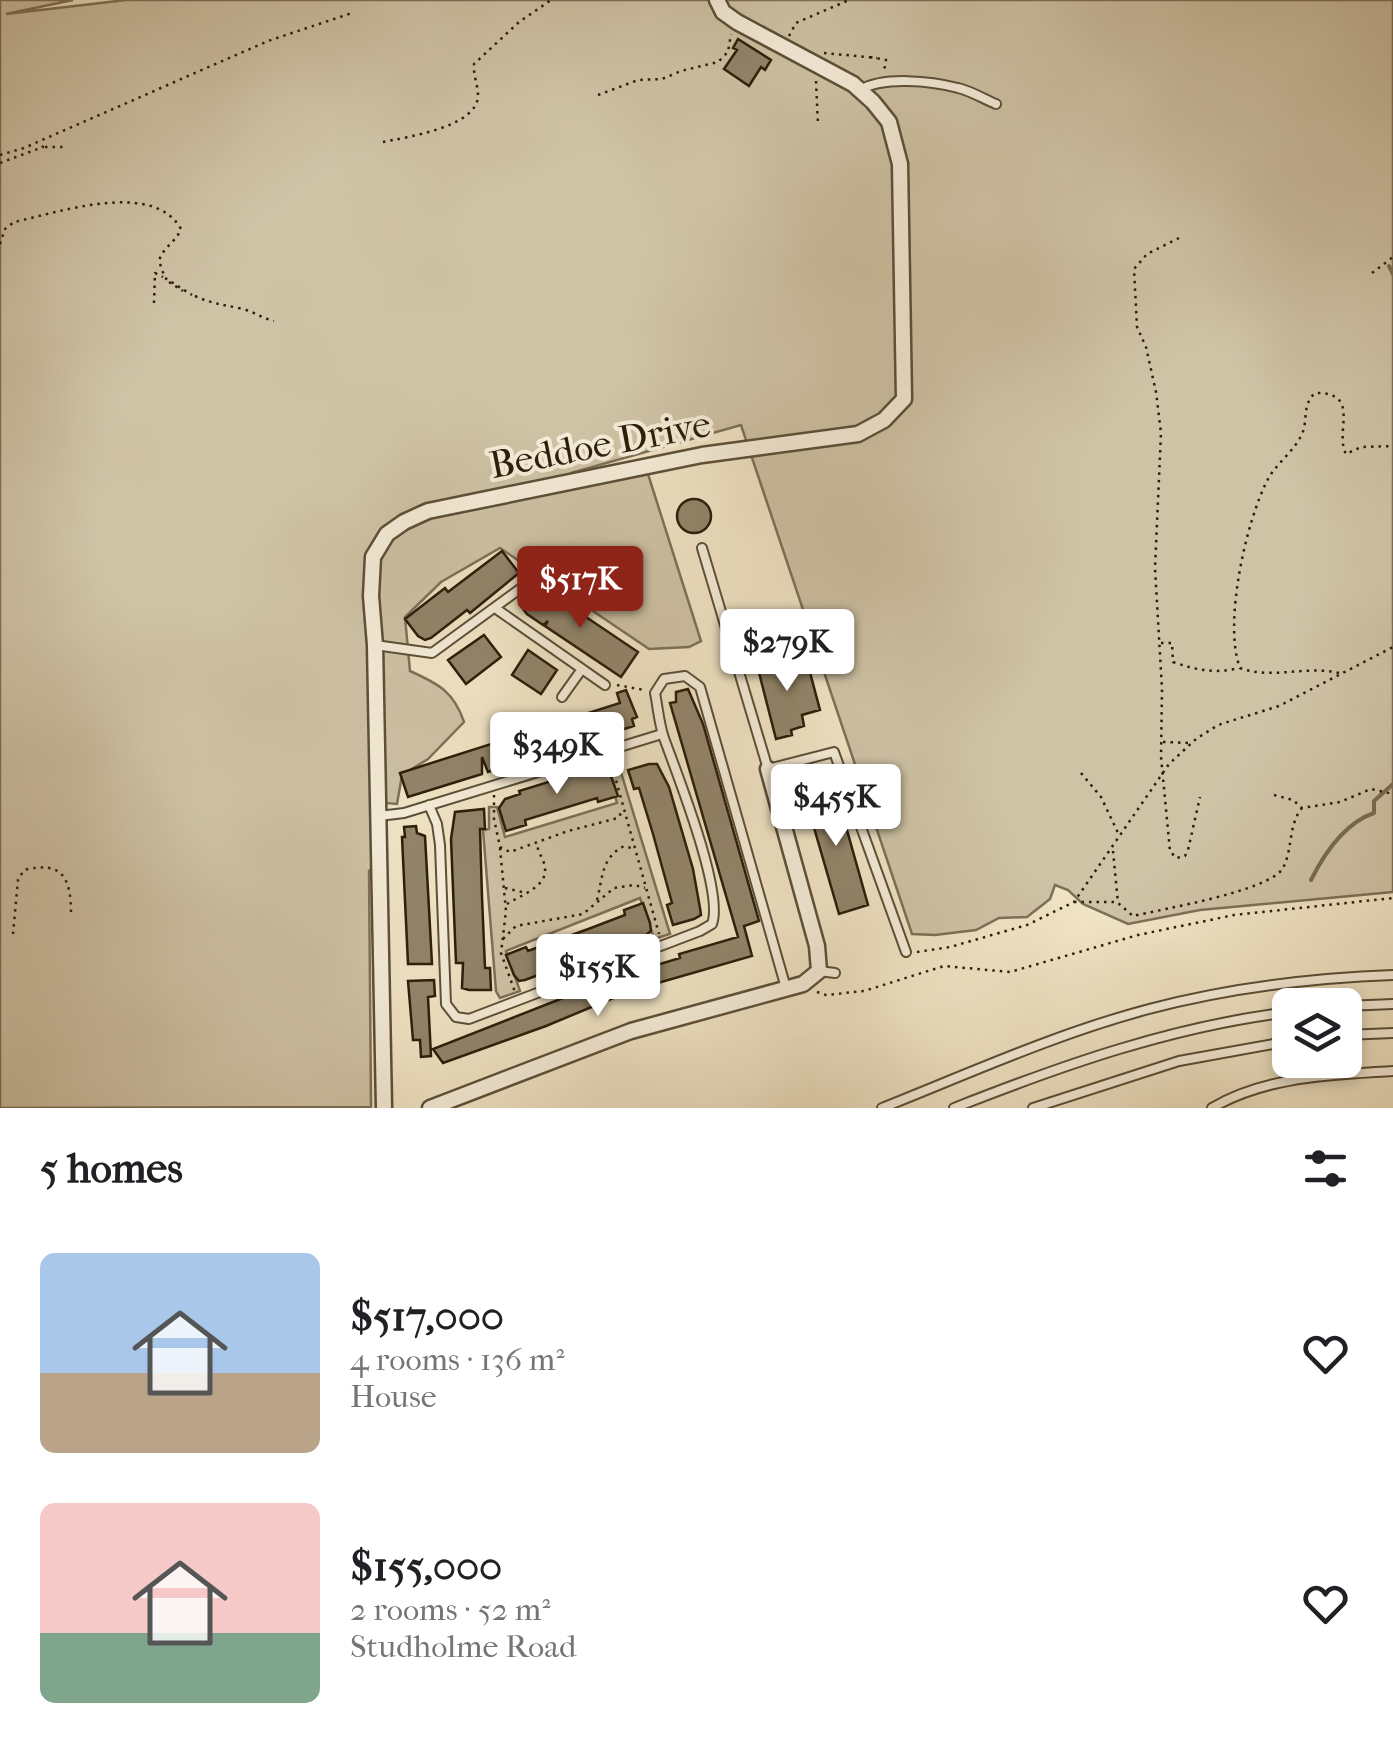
<!DOCTYPE html>
<meta charset="utf-8">
<style>
body{margin:0;font-family:"IM FELL French Canon",serif;background:#f2f2f2;color:#202124;height:100vh;display:flex;flex-direction:column;font-size:38px;white-space:nowrap}
*{box-sizing:border-box;margin:0}
p{font-size:32px;color:#757577}
.icon{flex:none;width:55px;height:55px;fill:none;stroke:currentColor;stroke-width:2;stroke-linecap:round;stroke-linejoin:round}
.map{position:relative;height:1108px;overflow:hidden}
.panel{display:flex;flex-direction:column;background:#fff;flex:1}
.panel>*{flex:none}
.controls{position:absolute;left:1272px;top:988px;display:grid;gap:20px}
.controls a{display:grid;place-items:center;width:90px;height:90px;border-radius:15px;background:#fff;box-shadow:0 5px 15px #0003;font-size:50px}
.price{position:absolute;translate:-50% -85px;padding:0 22px;border-radius:10px;background:#fff;color:#222;font-size:32px;line-height:65px;filter:drop-shadow(0 2px 5px #0008)}
.price::after{content:'';position:absolute;left:50%;top:60px;width:30px;height:22px;margin-left:-15px;background:inherit;clip-path:polygon(0 0,100% 0,50% 100%)}
.price.current{background:#8f2418;color:#fff}
ul{padding:0;list-style:none}
li{display:flex;align-items:center;gap:30px;height:250px;padding:0 40px}
li span{display:grid;place-items:center;flex:none;width:280px;height:200px;border-radius:15px;color:#555}
li>.icon{margin-inline-start:auto}
span .icon{width:120px;height:120px;fill:#fffc;stroke-width:1}
li b{font-size:42px}
h2{display:flex;justify-content:space-between;align-items:center;height:120px;padding:0 40px;font-size:42px}
.map>svg:first-child{display:block}
</style>
<div class="map">
<svg width="1393" height="1108" viewBox="0 0 1393 1108">
<rect width="100%" height="100%" fill="#f1e5c6"/>
<filter id="stains"><feTurbulence type="fractalNoise" baseFrequency=".002" numOctaves="4"/><feColorMatrix values="0 0 0 0 .2 0 0 0 0 .09 0 0 0 0 .02 0 0 0 .5 -.17"/></filter>
<radialGradient id="worn" r=".72"><stop offset=".6" stop-color="#630" stop-opacity="0"/><stop offset="1" stop-color="#630" stop-opacity=".3"/></radialGradient>
<path fill="#cfc3a6" stroke="#7d7058" stroke-width="2.5" d="M 0,0 L 73,0 L 6,14 L 126,0 L 1393,0 L 1393,892 L 1200,910 L 1128,924 L 1083,904 L 1068,890 L 1055,885 L 1050,899 L 1027,917 L 999,918 L 976,930 L 935,935 L 912,934 L 741,425 L 571,473 L 571,489 L 648,474 L 701,641 L 689,647 L 649,649 L 500,548 L 441,582 L 405,617 L 410,671 C 439,684 454,692 464,722 L 428,759 L 402,775 L 397,804 L 374,802 L 373,867 L 369,871 L 371,1107 L 0,1108 Z
M 620,769 L 670,934 L 654,939 L 640,898 L 506,951 L 520,991 L 500,998 L 496,991 L 483,830 L 489,829 L 489,807 L 497,807 L 505,837 L 617,803 L 609,773 Z"/>
<g fill="none" stroke-linecap="round" stroke-linejoin="round">
<path stroke="#7a6c54" stroke-width="4" d="M 1389,266 L 1393,274
M 1311,880 C 1324,854 1345,823 1374,813 L 1374,801 L 1393,784"/>
</g>
<path fill="#92856b" stroke="#2b1d09" stroke-width="2.5" d="M 738,39 L 771,60 L 765,70 L 761,67 L 749,86 L 724,69 L 737,50 L 733,48 Z
M677 516a17 17 0 1 1 34 0a17 17 0 1 1-34 0Z
M 502,551 L 519,573 L 470,613 L 467,610 L 431,638 L 425,640 L 418,636 L 405,619 L 445,588 L 448,592 Z
M 537,584 L 638,652 L 621,677 L 545,626 L 548,621 L 543,625 L 527,614 L 523,609 Z
M 484,635 L 501,657 L 466,684 L 448,660 Z
M 528,650 L 557,670 L 541,694 L 512,675 Z
M 786,653 L 790,670 L 808,665 L 820,710 L 802,715 L 804,726 L 791,730 L 792,735 L 776,739 L 756,661 Z
M 688,689 L 703,724 L 759,921 L 744,926 L 752,956 L 630,991 L 546,1026 L 443,1063 L 433,1049 L 614,978 L 680,958 L 679,954 L 738,937 L 670,703 L 676,702 L 676,692 Z
M 626,690 L 637,717 L 632,719 L 634,726 L 488,772 L 482,757 L 482,774 L 408,797 L 400,773 L 620,703 L 617,693 Z
M 649,764 L 657,764 L 669,787 L 693,869 L 700,908 L 701,915 L 694,919 L 673,925 L 667,905 L 672,903 L 653,834 L 639,788 L 634,789 L 628,770 Z
M 601,769 L 607,769 L 611,776 L 618,796 L 598,802 L 597,798 L 525,820 L 526,825 L 506,831 L 499,808 L 505,799 L 520,794 L 519,791 L 584,771 L 585,774 Z
M 834,784 L 868,905 L 839,914 L 804,793 Z
M 484,809 L 485,829 L 480,829 L 482,897 L 485,968 L 490,968 L 491,990 L 469,990 L 462,988 L 463,963 L 456,963 L 451,839 L 455,812 Z
M 416,826 L 417,833 L 425,836 L 432,964 L 408,964 L 402,837 L 405,837 L 404,827 Z
M 643,903 L 650,923 L 651,931 L 646,935 L 525,980 L 519,981 L 514,975 L 506,955 L 526,947 L 528,951 L 591,928 L 625,915 L 624,910 Z
M 434,980 L 435,996 L 428,997 L 431,1056 L 421,1057 L 420,1040 L 413,1040 L 408,981 Z"/>
<g fill="none" stroke-linecap="round" stroke-linejoin="round">
<g stroke="#5c4f38" stroke-width="12">
<path id="service" d="M 860,90 C 884,76 931,81 958,88 C 971,91 984,99 996,104
M 702,548 L 768,769 L 834,752 L 906,952
M 495,608 L 605,685
M 375,645 L 432,653 L 528,583
M 562,697 L 582,669
M 429,805 L 437,824 L 440,845 L 446,1004 L 456,1017 L 469,1019 L 700,931 L 712,924 C 724,892 677,774 664,738 C 659,724 658,708 655,693 L 664,679 L 685,676 L 700,687 L 786,988
M 379,816 L 404,813 L 662,734
M 819,971 L 835,973
M 1345,1006 L 1393,1004
M 1345,1035 L 1393,1033
M 882,1108 C 970,1073 1058,1033 1149,1009 C 1229,988 1311,978 1393,975
M 954,1108 C 1063,1065 1173,1026 1290,1012
M 1033,1108 L 1179,1061 L 1290,1041
M 1212,1108 C 1266,1076 1332,1075 1393,1071"/>
</g>
<g stroke="#5c4f38" stroke-width="19">
<path id="minor" d="M 384,1108 L 375,645 L 371,596 L 373,557 L 387,534 L 404,522 L 428,511 L 702,455 L 858,434 L 884,420 L 904,399 L 900,164 L 889,122 L 873,102 L 853,84 L 737,22 L 723,12 L 717,0
M 430,1108 L 631,1031 L 803,984 L 819,971 L 817,946 L 768,769"/>
</g>
<path stroke="#2b1d09" stroke-width="2.5" stroke-dasharray="2.5 5" stroke-linecap="butt" d="M 789,36 L 796,23 L 849,0
M 824,53 L 877,58
M 870,57 L 886,60 L 884,71
M 816,81 L 818,125
M 598,95 L 638,80 L 662,79 L 681,71 L 718,62 L 728,52 L 731,34
M 383,142 C 407,137 477,127 478,96 C 478,85 473,75 474,64 L 519,22 L 551,0
M 45,147 L 66,147
M 0,155 L 24,148 L 268,41 L 352,13
M 0,163 L 43,147 L 39,142
M 1179,238 L 1147,254 L 1134,269 L 1137,327 L 1146,347 L 1156,392 L 1161,433 L 1155,568 L 1162,689 L 1161,757 L 1170,851 L 1176,858 L 1185,856 L 1188,850 L 1200,797
M 0,244 L 5,229 L 14,222 C 57,213 153,179 181,229 C 176,242 163,247 159,261 L 165,278 L 192,295
M 1372,273 L 1393,257
M 169,282 L 183,291
M 195,296 C 212,304 226,305 243,309 C 254,312 262,318 274,321
M 154,303 L 155,273 L 163,277
M 1161,643 L 1172,643 L 1173,662 C 1196,670 1215,674 1239,668
M 1339,673 C 1305,665 1273,680 1240,668 C 1223,624 1246,521 1268,479 C 1277,463 1293,452 1301,436 C 1309,421 1301,406 1315,393 C 1362,392 1334,432 1346,454 L 1361,447 L 1393,446
M 617,685 L 644,690
M 1163,742 L 1190,743
M 610,759 L 659,934
M 1081,773 L 1101,797 L 1119,835
M 494,795 L 494,819 L 500,847 L 510,852 L 568,831 L 618,818 L 623,810
M 1274,795 L 1293,800 L 1302,808 L 1340,802 L 1371,789 L 1393,794
M 500,848 L 506,911 L 501,953 L 515,992
M 1113,851 L 1118,903
M 505,888 L 522,892
M 597,900 C 603,877 601,858 624,846 L 635,849
M 1074,902 L 1117,902 L 1133,916 C 1162,909 1270,891 1283,868 C 1293,849 1288,825 1302,808
M 507,904 C 519,896 547,887 545,869 C 545,860 538,854 537,844
M 13,934 L 18,880 L 24,870 C 64,860 71,880 71,914
M 503,939 L 516,926 L 583,914 L 614,888 L 634,885 L 645,888
M 917,952 L 950,947 L 1027,925 L 1074,902 L 1169,764 L 1196,739 L 1218,725 L 1279,706 L 1393,647
M 817,992 L 826,995 L 864,991 L 944,966 L 1010,972 L 1138,935 L 1234,915 L 1393,898"/>
<use href="#service" stroke="#f6eeda" stroke-width="8"/>
<use href="#minor" stroke="#f6eeda" stroke-width="14"/>
</g>
<g text-anchor="middle" stroke-width="8" stroke-linejoin="round" paint-order="stroke">
<g font-size="38" fill="#2b1d09" stroke="#f6eeda">
<text transform="translate(600 444) rotate(-11)" y="13">Beddoe Drive</text>
</g>
</g>
<rect width="100%" height="100%" filter="url(#stains)"/>
<rect width="100%" height="100%" fill="url(#worn)"/>
</svg>
<div class="controls">
<a><svg class="icon" aria-label="layers" viewBox="0 0 24 24"><path d="M12 4l9 5-9 5-9-5zM3 14l9 5 9-5"/></svg></a>
</div>
<b class="price current" style="left:580px;top:631px">$517K</b>
<b class="price" style="left:787px;top:694px">$279K</b>
<b class="price" style="left:557px;top:797px">$349K</b>
<b class="price" style="left:836px;top:849px">$455K</b>
<b class="price" style="left:598px;top:1019px">$155K</b>
</div>
<section class="panel">
<h2>5 homes<svg class="icon" aria-label="filters" viewBox="0 0 24 24"><path d="M4 7h16M4 17h16"/><circle cx="9" cy="7" r="2"/><circle cx="15" cy="17" r="2"/></svg></h2>
<ul>
<li><span style="background:linear-gradient(#a9c7e8 60%,#b9a48a 0)"><svg class="icon" aria-label="home" viewBox="0 0 24 24"><path d="M3 11l9-7 9 7M6 9v11h12V9"/></svg></span><div><b>$517,000</b><p>4 rooms · 136 m²</p><p>House</p></div><svg class="icon" aria-label="heart" viewBox="0 0 24 24"><path d="M12 20l-8-8c-3-5 5-10 8-4 3-6 11-1 8 4z"/></svg></li>
<li><span style="background:linear-gradient(#f6c9c9 65%,#7fa58c 0)"><svg class="icon" aria-label="home" viewBox="0 0 24 24"><path d="M3 11l9-7 9 7M6 9v11h12V9"/></svg></span><div><b>$155,000</b><p>2 rooms · 52 m²</p><p>Studholme Road</p></div><svg class="icon" aria-label="heart" viewBox="0 0 24 24"><path d="M12 20l-8-8c-3-5 5-10 8-4 3-6 11-1 8 4z"/></svg></li>
</ul>
</section>
